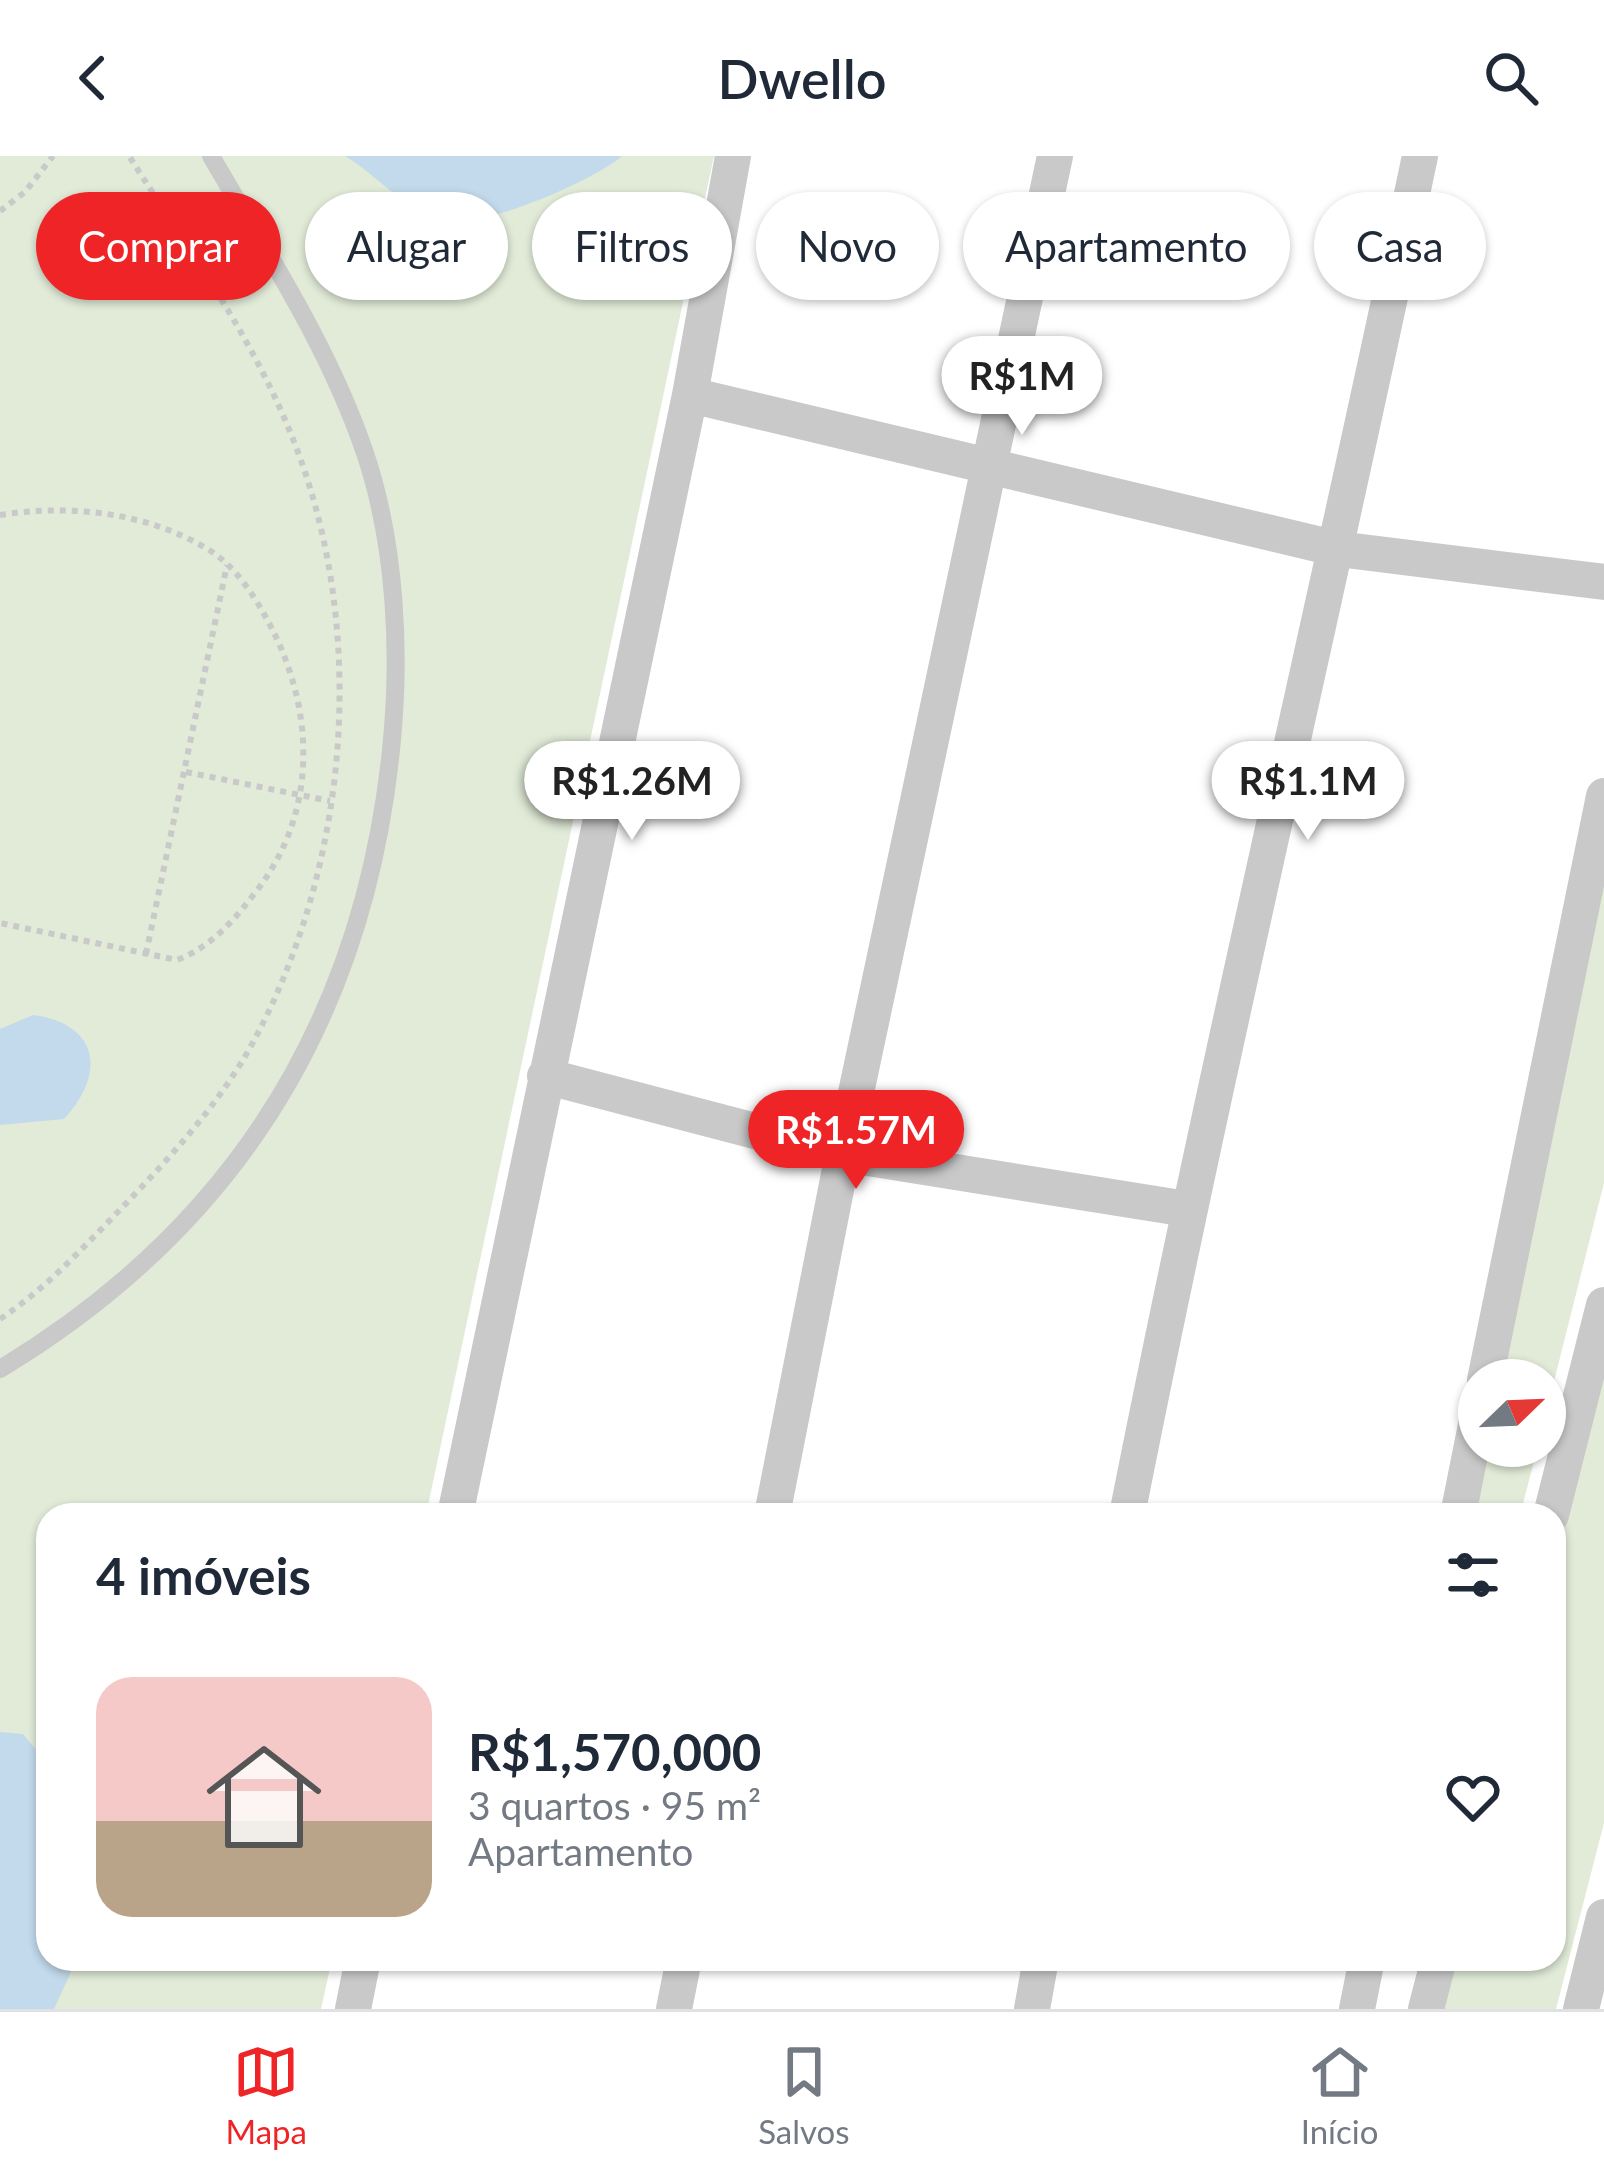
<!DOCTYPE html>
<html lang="pt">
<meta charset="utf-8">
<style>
body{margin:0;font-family:Lato,sans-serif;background:#f6f6f7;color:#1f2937;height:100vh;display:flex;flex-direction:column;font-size:45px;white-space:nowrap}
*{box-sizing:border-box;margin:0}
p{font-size:39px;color:#747a83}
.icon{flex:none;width:66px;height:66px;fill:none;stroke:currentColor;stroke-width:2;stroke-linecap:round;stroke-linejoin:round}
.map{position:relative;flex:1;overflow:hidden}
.sheet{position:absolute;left:36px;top:1347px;width:1530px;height:468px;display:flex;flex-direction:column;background:#fff;border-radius:36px;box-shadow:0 3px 9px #0004}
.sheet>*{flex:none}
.hud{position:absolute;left:36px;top:36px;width:1533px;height:108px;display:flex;gap:24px}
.needle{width:78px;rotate:67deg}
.controls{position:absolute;left:1458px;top:1203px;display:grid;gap:24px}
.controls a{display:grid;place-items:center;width:108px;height:108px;border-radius:50%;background:#fff;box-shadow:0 3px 9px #0004;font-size:60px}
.price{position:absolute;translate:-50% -102px;padding:0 27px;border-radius:42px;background:#fff;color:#222;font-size:39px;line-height:78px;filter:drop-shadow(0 3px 6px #0008)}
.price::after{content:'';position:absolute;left:50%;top:72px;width:36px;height:27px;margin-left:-18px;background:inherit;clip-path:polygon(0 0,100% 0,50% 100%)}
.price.on{background:#ee2427;color:#fff}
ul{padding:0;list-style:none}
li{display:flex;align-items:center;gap:36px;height:300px;padding:0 60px}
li+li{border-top:3px solid #e0e1e3}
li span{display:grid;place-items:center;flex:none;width:336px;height:240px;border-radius:36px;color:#555}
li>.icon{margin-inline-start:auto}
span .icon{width:144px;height:144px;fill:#fffc;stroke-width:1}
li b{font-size:51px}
h2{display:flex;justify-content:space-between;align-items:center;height:144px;padding:0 60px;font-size:51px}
.chip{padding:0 42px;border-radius:54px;background:#fff;box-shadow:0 3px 9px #0004;font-size:42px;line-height:108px}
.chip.on{background:#ee2427;color:#fff}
header{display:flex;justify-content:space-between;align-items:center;height:156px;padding:0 60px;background:#fff;font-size:54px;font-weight:600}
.tabs{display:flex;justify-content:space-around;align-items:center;height:168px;border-top:3px solid #e0e1e3;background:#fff;font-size:33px;color:#747a83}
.tabs a{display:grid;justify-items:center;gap:6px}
.tabs .on{color:#ee2427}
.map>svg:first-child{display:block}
</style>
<header><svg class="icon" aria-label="back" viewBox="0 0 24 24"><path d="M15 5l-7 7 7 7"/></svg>Dwello<svg class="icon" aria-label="search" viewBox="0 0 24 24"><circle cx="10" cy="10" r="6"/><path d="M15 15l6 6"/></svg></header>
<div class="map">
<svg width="1604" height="1853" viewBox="0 0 1604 1853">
<rect width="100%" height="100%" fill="#fff"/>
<path fill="#e1ebd8" d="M 0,0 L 714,0 L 426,1359 L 48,1359 L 48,1803 L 332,1803 L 321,1853 L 0,1853 Z
M 1604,697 L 1604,1027 L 1545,1261 L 1545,1224 L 1497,1224 Z
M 1604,1212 L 1604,1667 L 1556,1853 L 1444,1853 L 1456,1803 L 1554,1803 L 1554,1412 Z
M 1484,1290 L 1538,1290 L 1520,1359 L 1470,1359 Z"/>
<path fill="#c3daec" d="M 345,0 L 622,0 C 594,25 474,77 438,64 C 402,51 377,19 345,0 Z
M 33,859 C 100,868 106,918 64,963 L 0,969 L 0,873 Z
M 0,1576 L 23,1578 L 48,1608 L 48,1803 L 77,1803 L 54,1853 L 0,1853 Z"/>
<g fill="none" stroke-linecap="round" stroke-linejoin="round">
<path stroke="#c9c9c9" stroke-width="6" stroke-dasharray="6 6" stroke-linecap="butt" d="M 0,55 L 25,36 L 53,0
M 0,359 C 68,348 144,356 204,391 C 230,405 250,433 264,458 C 314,545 321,650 258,733 C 235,763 213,790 177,804 L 0,767
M 186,616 L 330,645
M 146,798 L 227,409
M 0,1163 C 44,1134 78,1097 114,1060 C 164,1008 216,953 251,890 C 347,715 368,487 299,299 C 260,191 191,97 129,0"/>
<path stroke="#c9c9c9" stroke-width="18" d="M 0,1213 C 234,1072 363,866 391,594 C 401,499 396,389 365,297 C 329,191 267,97 211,0"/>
<path stroke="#c9c9c9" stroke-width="36" d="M 690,239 L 1338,393 L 1604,426
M 545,920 L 843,998 L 1187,1053
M 1485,1224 L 1604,640
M 455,1359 L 690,239 L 733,0
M 772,1359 L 843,998 L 1055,0
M 1127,1359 C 1217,904 1325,454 1420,0
M 1458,1359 L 1479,1254
M 1551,1359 L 1604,1149
M 353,1853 L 363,1803
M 674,1853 L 684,1803
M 1032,1853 L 1041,1803
M 1357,1853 L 1367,1803
M 1426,1853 L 1439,1803
M 1581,1853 L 1604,1761"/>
</g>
</svg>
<div class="controls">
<a><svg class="needle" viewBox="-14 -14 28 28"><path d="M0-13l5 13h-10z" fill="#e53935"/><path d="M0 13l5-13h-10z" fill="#747a83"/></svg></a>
</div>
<b class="price" style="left:1022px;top:282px">R$1M</b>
<b class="price" style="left:632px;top:687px">R$1.26M</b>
<b class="price" style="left:1308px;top:687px">R$1.1M</b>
<b class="price on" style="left:856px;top:1036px">R$1.57M</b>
<div class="hud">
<a class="chip on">Comprar</a>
<a class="chip">Alugar</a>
<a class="chip">Filtros</a>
<a class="chip">Novo</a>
<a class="chip">Apartamento</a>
<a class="chip">Casa</a>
</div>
<section class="sheet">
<h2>4 imóveis<svg class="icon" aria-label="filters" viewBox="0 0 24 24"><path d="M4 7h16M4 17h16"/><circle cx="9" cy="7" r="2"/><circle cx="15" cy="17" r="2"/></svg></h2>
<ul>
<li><span style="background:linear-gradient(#f6c9c9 60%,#b9a48a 0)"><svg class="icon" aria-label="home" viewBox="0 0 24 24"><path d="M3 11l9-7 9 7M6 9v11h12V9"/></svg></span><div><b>R$1,570,000</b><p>3 quartos · 95 m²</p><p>Apartamento</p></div><svg class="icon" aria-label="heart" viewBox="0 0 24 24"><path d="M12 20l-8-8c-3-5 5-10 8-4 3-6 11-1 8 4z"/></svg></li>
</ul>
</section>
</div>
<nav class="tabs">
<a class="on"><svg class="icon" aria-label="map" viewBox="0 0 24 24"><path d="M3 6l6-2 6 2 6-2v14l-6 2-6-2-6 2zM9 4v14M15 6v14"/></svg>Mapa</a>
<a><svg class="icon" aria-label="saved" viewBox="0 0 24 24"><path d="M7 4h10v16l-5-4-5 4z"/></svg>Salvos</a>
<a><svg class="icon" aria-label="home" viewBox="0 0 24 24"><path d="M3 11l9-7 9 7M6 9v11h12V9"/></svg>Início</a>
</nav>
